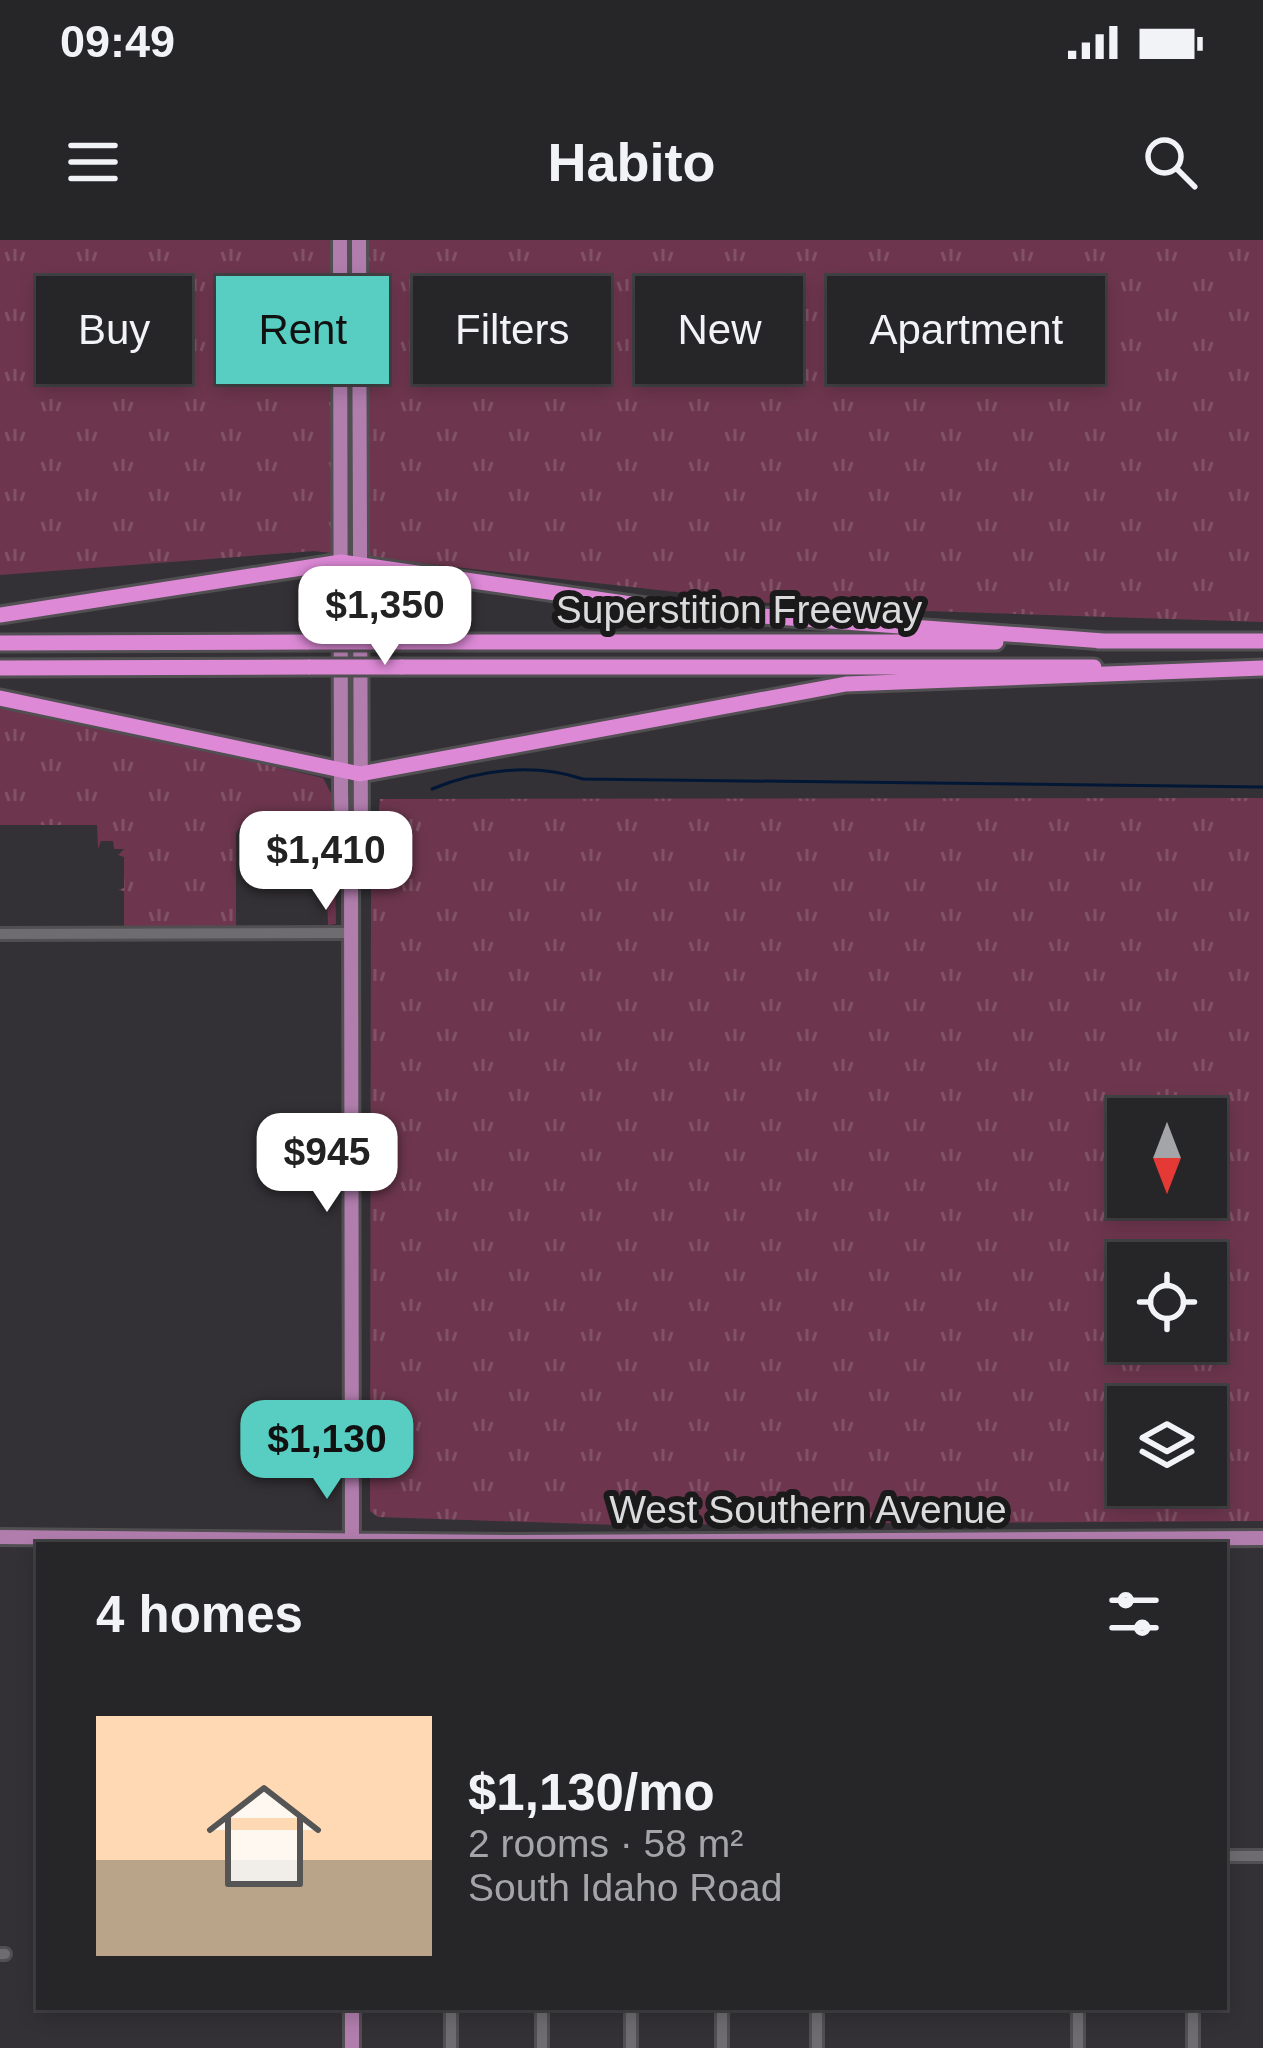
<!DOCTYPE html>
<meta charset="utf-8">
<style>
body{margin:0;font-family:Helvetica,sans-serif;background:#2e2d30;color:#f1f3f6;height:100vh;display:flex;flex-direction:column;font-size:45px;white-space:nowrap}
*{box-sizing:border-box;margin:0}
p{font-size:39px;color:#a4a5a8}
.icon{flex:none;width:66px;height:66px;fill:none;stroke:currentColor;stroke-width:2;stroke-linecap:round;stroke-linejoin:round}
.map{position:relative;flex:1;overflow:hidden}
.sheet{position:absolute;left:36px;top:1302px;width:1191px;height:468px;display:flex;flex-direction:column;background:#262528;border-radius:0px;box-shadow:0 6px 18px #0003,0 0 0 3px #424245}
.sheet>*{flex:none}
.hud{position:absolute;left:36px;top:36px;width:1191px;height:108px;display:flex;gap:24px}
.needle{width:78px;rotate:180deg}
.controls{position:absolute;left:1107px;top:858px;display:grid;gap:24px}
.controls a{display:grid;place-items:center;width:120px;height:120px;border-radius:0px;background:#262528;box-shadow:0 6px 18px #0003,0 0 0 3px #424245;font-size:60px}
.price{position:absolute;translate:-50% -102px;padding:0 27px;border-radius:24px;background:#fff;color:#222;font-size:39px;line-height:78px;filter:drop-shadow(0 3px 6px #0008)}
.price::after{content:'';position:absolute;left:50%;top:72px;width:36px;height:27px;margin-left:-18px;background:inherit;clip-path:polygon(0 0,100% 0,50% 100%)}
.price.selected{background:#57cec1;color:#111}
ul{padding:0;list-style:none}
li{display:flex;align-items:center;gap:36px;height:300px;padding:0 60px}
li span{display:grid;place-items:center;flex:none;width:336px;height:240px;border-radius:0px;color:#555}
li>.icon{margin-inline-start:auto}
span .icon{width:144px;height:144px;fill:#fffc;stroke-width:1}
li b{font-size:51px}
h2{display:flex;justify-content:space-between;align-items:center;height:144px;padding:0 60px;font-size:51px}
.chip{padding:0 42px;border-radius:0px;background:#262528;box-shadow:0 6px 18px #0003,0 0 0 3px #424245;font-size:42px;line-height:108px}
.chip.selected{background:#57cec1;color:#111}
.status{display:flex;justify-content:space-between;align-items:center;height:84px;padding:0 60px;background:#262528;direction:ltr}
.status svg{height:33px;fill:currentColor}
header{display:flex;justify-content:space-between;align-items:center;height:156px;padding:0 60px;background:#262528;font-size:54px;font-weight:700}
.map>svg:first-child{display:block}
</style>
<div class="status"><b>09:49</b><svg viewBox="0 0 49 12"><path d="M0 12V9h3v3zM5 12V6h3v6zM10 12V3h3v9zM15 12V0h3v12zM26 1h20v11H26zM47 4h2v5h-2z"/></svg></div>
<header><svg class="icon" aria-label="menu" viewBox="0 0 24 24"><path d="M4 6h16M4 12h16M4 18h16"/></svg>Habito<svg class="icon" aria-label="search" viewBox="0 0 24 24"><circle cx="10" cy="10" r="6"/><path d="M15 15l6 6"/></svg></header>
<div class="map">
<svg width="1263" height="1808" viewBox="0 0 1263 1808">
<defs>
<pattern id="grass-tufts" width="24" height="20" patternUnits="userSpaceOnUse" patternTransform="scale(3)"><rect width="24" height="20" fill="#6d364e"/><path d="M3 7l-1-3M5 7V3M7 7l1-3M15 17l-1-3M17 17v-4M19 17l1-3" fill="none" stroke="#815267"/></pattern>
</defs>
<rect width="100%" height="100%" fill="#333135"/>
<path fill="url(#grass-tufts)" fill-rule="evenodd" d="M 0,0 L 1263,0 L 1263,382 L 807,367 L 314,311 L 0,335 Z
M 0,462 L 323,538 L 333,557 L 336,684 L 328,685 L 325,598 L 311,589 L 270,590 L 267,608 L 260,609 L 265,593 L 259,593 L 258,585 L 241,586 L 236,593 L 236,686 L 124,686 L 124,651 L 118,650 L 124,648 L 124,617 L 118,615 L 124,609 L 114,609 L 113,601 L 101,601 L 98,609 L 97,585 L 0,585 Z
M 1263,558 L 1263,1281 L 618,1285 L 378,1277 L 370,1271 L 371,650 L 380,559 ZM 1128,879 L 1206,879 L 1206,957 L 1128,957 ZM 1128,1023 L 1206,1023 L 1206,1101 L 1128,1101 ZM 1206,1167 L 1206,1245 L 1128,1245 L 1128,1167 Z"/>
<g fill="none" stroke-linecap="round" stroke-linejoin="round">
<path stroke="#021736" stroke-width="3" d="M 432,549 C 480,529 534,523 583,539 L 1263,547"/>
<g stroke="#514f52" stroke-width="16">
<path id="minor" d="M 0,694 L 351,693
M 1224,1616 L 1263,1616
M 0,1714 L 5,1714
M 451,1767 L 451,1808
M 542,1767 L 542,1808
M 1078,1767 L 1078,1808
M 1193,1767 L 1193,1808
M 631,1808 L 631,1767
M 722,1808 L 722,1767
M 817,1808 L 817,1767"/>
</g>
<g stroke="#514f52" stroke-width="20">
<path id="major" d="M 340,0 L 341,551 L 342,606 L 351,624 L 352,1305
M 351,624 L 361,607 L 359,0
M 0,1297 L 511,1302 L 1263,1298
M 352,1767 L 352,1808"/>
</g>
<g stroke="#514f52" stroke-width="21">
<path id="highway" d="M 0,375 L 341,322 L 666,369 L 1104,401
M 1098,401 L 1263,401
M 402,402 L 996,402
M 0,403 L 308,402
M 401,427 L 1094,427
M 0,428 L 310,427
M 0,458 L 360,534 L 846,444 L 1263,428"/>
</g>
<use href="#minor" stroke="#6e6c70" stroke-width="10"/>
<use href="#major" stroke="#b17dad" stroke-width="14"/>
<use href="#highway" stroke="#dd89d6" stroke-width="15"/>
<g stroke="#514f52" stroke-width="21" stroke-linecap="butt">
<path id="highway-bridge" d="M 308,402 L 402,402
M 310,427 L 401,427"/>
</g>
<use href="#highway-bridge" stroke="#dd89d6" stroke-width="15"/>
</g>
<g text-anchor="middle" stroke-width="12" stroke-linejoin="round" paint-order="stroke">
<g font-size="39" fill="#dbdadc" stroke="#1a1a1b">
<text x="739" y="383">Superstition Freeway</text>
<text x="808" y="1283">West Southern Avenue</text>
</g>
</g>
</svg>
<div class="controls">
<a><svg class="needle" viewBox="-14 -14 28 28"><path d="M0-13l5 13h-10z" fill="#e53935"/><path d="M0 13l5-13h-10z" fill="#a4a5a8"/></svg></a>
<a><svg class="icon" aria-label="locate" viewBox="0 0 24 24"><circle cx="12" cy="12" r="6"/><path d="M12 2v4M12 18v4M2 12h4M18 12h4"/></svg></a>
<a><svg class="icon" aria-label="layers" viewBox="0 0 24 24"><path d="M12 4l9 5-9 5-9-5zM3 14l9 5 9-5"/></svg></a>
</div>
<b class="price" style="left:385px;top:428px">$1,350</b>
<b class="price" style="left:326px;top:673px">$1,410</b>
<b class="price" style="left:327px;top:975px">$945</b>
<b class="price selected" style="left:327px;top:1262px">$1,130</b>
<div class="hud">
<a class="chip">Buy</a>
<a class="chip selected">Rent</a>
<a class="chip">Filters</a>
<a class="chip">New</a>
<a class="chip">Apartment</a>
</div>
<section class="sheet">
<h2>4 homes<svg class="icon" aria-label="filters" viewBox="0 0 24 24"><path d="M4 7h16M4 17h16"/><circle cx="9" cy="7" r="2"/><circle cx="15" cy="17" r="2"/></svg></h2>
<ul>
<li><span style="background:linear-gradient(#ffd9b3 60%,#b9a48a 0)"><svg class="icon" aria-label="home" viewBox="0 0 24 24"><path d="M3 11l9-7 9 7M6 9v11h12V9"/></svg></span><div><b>$1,130/mo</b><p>2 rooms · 58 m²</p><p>South Idaho Road</p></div></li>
</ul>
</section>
</div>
